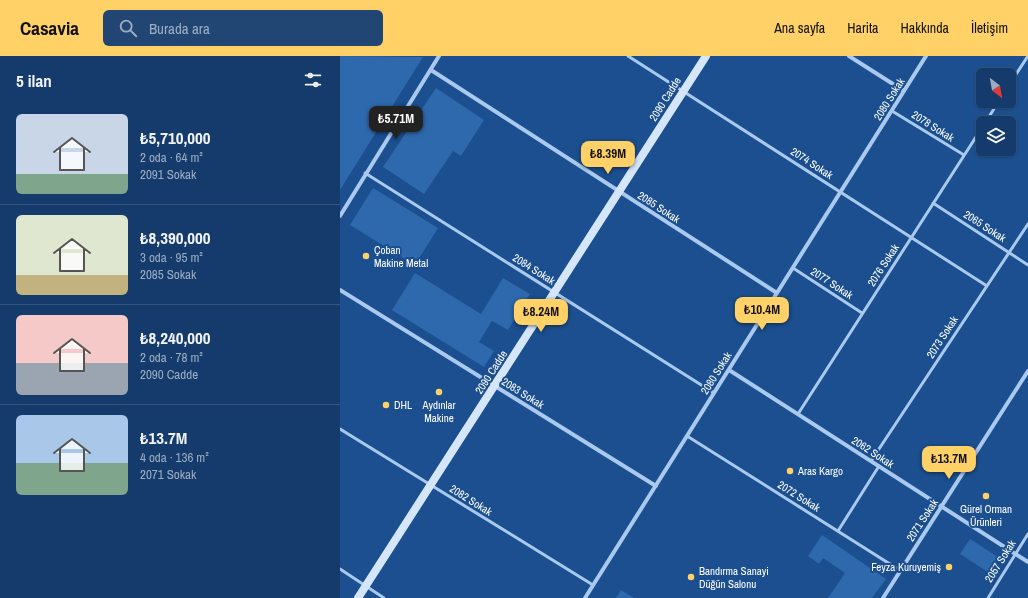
<!DOCTYPE html>
<html lang="tr">
<meta charset="utf-8">
<style>
body{margin:0;font-family:"Archivo Narrow",sans-serif;background:#214673;color:#f1f3f6;height:100vh;display:flex;flex-direction:column;font-size:15px;white-space:nowrap}
*{box-sizing:border-box;margin:0}
p{font-size:13px;color:#9dadc1}
.icon{flex:none;width:22px;height:22px;fill:none;stroke:currentColor;stroke-width:2;stroke-linecap:round;stroke-linejoin:round}
.map{position:relative;flex:1;overflow:hidden}
.details{display:flex;flex-direction:column;background:#143b6b;width:340px}
.details>*{flex:none}
.needle{width:26px;rotate:149deg}
.fabs{position:absolute;left:636px;top:12px;display:grid;gap:8px}
.fabs a{display:grid;place-items:center;width:40px;height:40px;border-radius:6px;background:#143b6b;box-shadow:0 1px 3px #0004,0 0 0 1px #33557e;font-size:20px}
.price{position:absolute;translate:-50% -34px;padding:0 9px;border-radius:8px;background:#ffd166;color:#111;font-size:13px;line-height:26px;filter:drop-shadow(0 1px 2px #0008)}
.price::after{content:'';position:absolute;left:50%;top:24px;width:12px;height:9px;margin-left:-6px;background:inherit;clip-path:polygon(0 0,100% 0,50% 100%)}
.price.selected{background:#222;color:#fff}
ul{padding:0;list-style:none}
li{display:flex;align-items:center;gap:12px;height:100px;padding:0 16px}
li+li{border-top:1px solid #33557e}
li span{display:grid;place-items:center;flex:none;width:112px;height:80px;border-radius:6px;color:#555}
li>.icon{margin-inline-start:auto}
span .icon{width:48px;height:48px;fill:#fffc;stroke-width:1}
li b{font-size:17px}
h2{display:flex;justify-content:space-between;align-items:center;height:48px;padding:0 16px;font-size:17px}
header{display:flex;align-items:center;gap:24px;box-sizing:border-box;height:56px;padding:0 20px;background:#ffd166;color:#111}
header strong{font-size:19px}
nav{display:flex;gap:22px;margin-inline-start:auto;font-size:14px}
.search{width:280px;height:36px;background:#214673;display:flex;align-items:center;gap:10px;box-sizing:border-box;padding:0 14px;border-radius:6px;color:#9dadc1;font-size:15px}
main{display:flex;flex:1;min-height:0}
.map>svg:first-child{display:block}
</style>
<header>
<strong>Casavia</strong>
<div class="search"><svg class="icon" aria-label="search" viewBox="0 0 24 24"><circle cx="10" cy="10" r="6"/><path d="M15 15l6 6"/></svg>Burada ara</div>
<nav><a>Ana sayfa</a><a>Harita</a><a>Hakkında</a><a>İletişim</a></nav>
</header>
<main>
<section class="details">
<h2>5 ilan<svg class="icon" aria-label="filters" viewBox="0 0 24 24"><path d="M4 7h16M4 17h16"/><circle cx="9" cy="7" r="2"/><circle cx="15" cy="17" r="2"/></svg></h2>
<ul>
<li><span style="background:linear-gradient(#c9d6e8 75%,#7fa58c 0)"><svg class="icon" aria-label="home" viewBox="0 0 24 24"><path d="M3 11l9-7 9 7M6 9v11h12V9"/></svg></span><div><b>₺5,710,000</b><p>2 oda · 64 m²</p><p>2091 Sokak</p></div></li>
<li><span style="background:linear-gradient(#dfe7d0 75%,#c2b280 0)"><svg class="icon" aria-label="home" viewBox="0 0 24 24"><path d="M3 11l9-7 9 7M6 9v11h12V9"/></svg></span><div><b>₺8,390,000</b><p>3 oda · 95 m²</p><p>2085 Sokak</p></div></li>
<li><span style="background:linear-gradient(#f6c9c9 60%,#9aa5b1 0)"><svg class="icon" aria-label="home" viewBox="0 0 24 24"><path d="M3 11l9-7 9 7M6 9v11h12V9"/></svg></span><div><b>₺8,240,000</b><p>2 oda · 78 m²</p><p>2090 Cadde</p></div></li>
<li><span style="background:linear-gradient(#a9c7e8 60%,#7fa58c 0)"><svg class="icon" aria-label="home" viewBox="0 0 24 24"><path d="M3 11l9-7 9 7M6 9v11h12V9"/></svg></span><div><b>₺13.7M</b><p>4 oda · 136 m²</p><p>2071 Sokak</p></div></li>
</ul>
</section>
<div class="map">
<svg width="688" height="542" viewBox="0 0 688 542">
<rect width="100%" height="100%" fill="#1b4f8f"/>
<path fill="#2e69ad" d="M 0,0 L 83,1 L 0,134 Z
M 96,32 L 144,64 L 121,100 L 113,95 L 84,138 L 43,111 Z
M 33,132 L 98,172 L 75,209 L 10,169 Z
M 75,217 L 141,258 L 163,222 L 190,238 L 168,274 L 152,265 L 139,286 L 154,295 L 144,311 L 52,254 Z
M 482,479 L 546,523 L 532,542 L 488,542 L 505,517 L 483,502 L 479,508 L 468,500 Z
M 630,483 L 661,503 L 651,518 L 620,498 Z
M 281,534 L 294,542 L 276,542 Z"/>
<g fill="none" stroke-linecap="round" stroke-linejoin="round">
<path stroke="#a9c9ee" stroke-width="3" d="M 288,0 L 647,230
M 669,29 L 688,0
M 552,55 L 624,99
M 645,67 L 659,45
M 25,117 L 374,337
M 593,147 L 688,209
M 453,212 L 522,257
M 458,358 L 643,70
M 0,373 L 253,529
M 347,380 L 561,515
M 531,405 L 688,168
M 498,475 L 539,410
M 0,513 L 44,542
M 648,542 L 688,478"/>
<path stroke="#a9c9ee" stroke-width="4" d="M 509,0 L 564,35
M 91,14 L 437,237
M 0,160 L 99,0
M 0,234 L 316,430
M 389,314 L 688,506
M 245,542 L 586,0
M 543,542 L 688,315"/>
<path stroke="#d6e6fa" stroke-width="8" d="M 18,542 L 366,0"/>
</g>
<g fill="#ffd166" stroke="#1b4f8f" stroke-width="1.5">
<circle cx="26" cy="200" r="4"/>
<circle cx="99" cy="336" r="4"/>
<circle cx="46" cy="349" r="4"/>
<circle cx="450" cy="415" r="4"/>
<circle cx="646" cy="440" r="4"/>
<circle cx="609" cy="511" r="4"/>
<circle cx="351" cy="521" r="4"/>
</g>
<g text-anchor="middle" stroke-width="4" stroke-linejoin="round" paint-order="stroke">
<g font-size="11" fill="#fff" stroke="#1b4f8f">
<text transform="translate(325 43) rotate(-58)" y="4">2090 Cadde</text>
<text transform="translate(549 43) rotate(-58)" y="4">2080 Sokak</text>
<text transform="translate(593 70) rotate(32)" y="4">2078 Sokak</text>
<text transform="translate(472 107) rotate(33)" y="4">2074 Sokak</text>
<text transform="translate(319 151) rotate(33)" y="4">2085 Sokak</text>
<text transform="translate(645 170) rotate(33)" y="4">2065 Sokak</text>
<text transform="translate(543 209) rotate(-57)" y="4">2076 Sokak</text>
<text transform="translate(194 213) rotate(32)" y="4">2084 Sokak</text>
<text transform="translate(492 227) rotate(33)" y="4">2077 Sokak</text>
<text transform="translate(602 281) rotate(-57)" y="4">2073 Sokak</text>
<text transform="translate(151 316) rotate(-57)" y="4">2090 Cadde</text>
<text transform="translate(376 317) rotate(-58)" y="4">2080 Sokak</text>
<text transform="translate(183 337) rotate(32)" y="4">2083 Sokak</text>
<text transform="translate(533 396) rotate(33)" y="4">2062 Sokak</text>
<text transform="translate(459 440) rotate(32)" y="4">2072 Sokak</text>
<text transform="translate(131 444) rotate(32)" y="4">2082 Sokak</text>
<text transform="translate(582 464) rotate(-57)" y="4">2071 Sokak</text>
<text transform="translate(660 505) rotate(-58)" y="4">2057 Sokak</text>
</g>
<g font-size="11" fill="#fff" stroke="#1b4f8f" text-anchor="start">
<text x="34" y="198">Çoban<tspan x="34" dy="13">Makine Metal</tspan></text>
<text x="54" y="353">DHL</text>
<text x="99" y="353" text-anchor="middle">Aydınlar<tspan x="99" dy="13">Makine</tspan></text>
<text x="458" y="419">Aras Kargo</text>
<text x="646" y="457" text-anchor="middle">Gürel Orman<tspan x="646" dy="13">Ürünleri</tspan></text>
<text x="601" y="515" text-anchor="end">Feyza Kuruyemiş</text>
<text x="359" y="519">Bandırma Sanayi<tspan x="359" dy="13">Düğün Salonu</tspan></text>
</g>
</g>
</svg>
<div class="fabs">
<a><svg class="needle" viewBox="-14 -14 28 28"><path d="M0-13l5 13h-10z" fill="#e53935"/><path d="M0 13l5-13h-10z" fill="#9dadc1"/></svg></a>
<a><svg class="icon" aria-label="layers" viewBox="0 0 24 24"><path d="M12 4l9 5-9 5-9-5zM3 14l9 5 9-5"/></svg></a>
</div>
<b class="price selected" style="left:56px;top:84px">₺5.71M</b>
<b class="price" style="left:268px;top:119px">₺8.39M</b>
<b class="price" style="left:422px;top:275px">₺10.4M</b>
<b class="price" style="left:201px;top:277px">₺8.24M</b>
<b class="price" style="left:609px;top:424px">₺13.7M</b>
</div>
</main>
